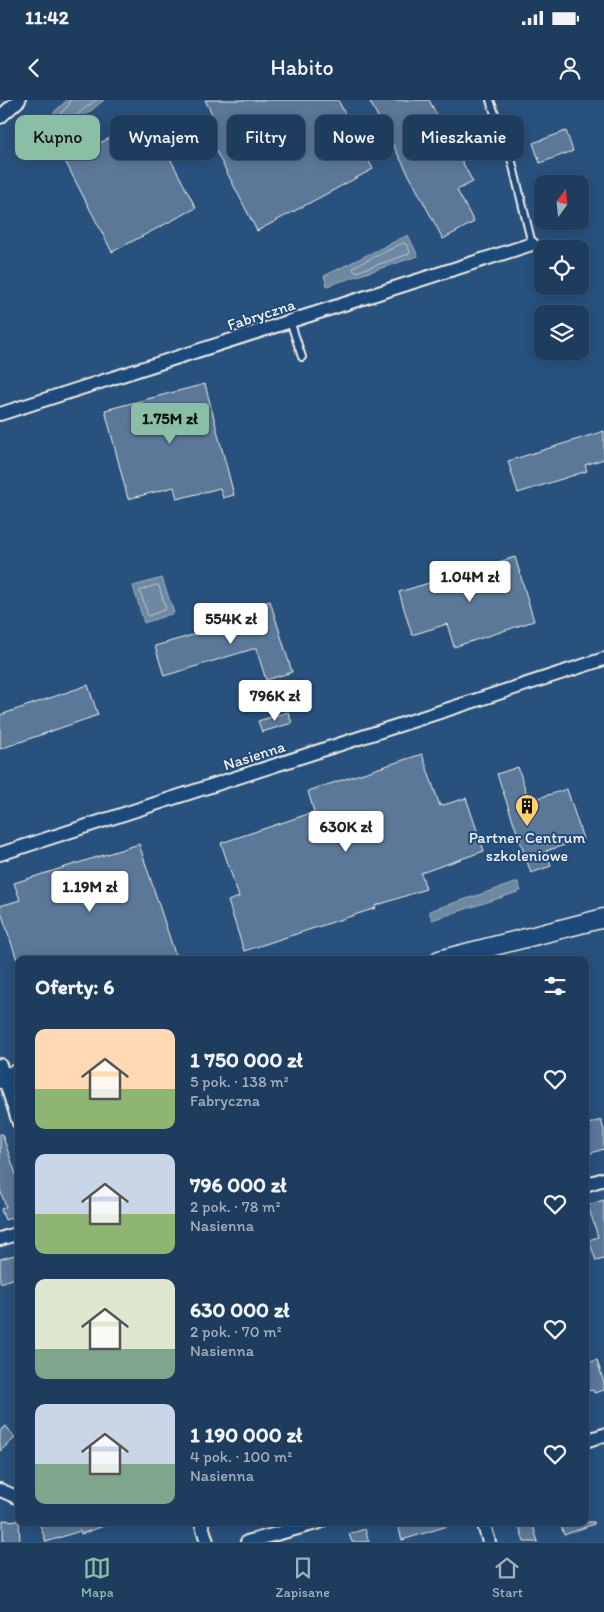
<!DOCTYPE html>
<html lang="pl">
<meta charset="utf-8">
<style>
body{margin:0;font-family:Itim,sans-serif;background:#264464;color:#f1f3f6;height:100vh;display:flex;flex-direction:column;font-size:19px;white-space:nowrap}
*{box-sizing:border-box;margin:0}
p{font-size:16px;color:#a1aebc}
.icon{flex:none;width:28px;height:28px;fill:none;stroke:currentColor;stroke-width:2;stroke-linecap:round;stroke-linejoin:round}
.map{position:relative;flex:1;overflow:hidden}
.drawer{position:absolute;left:15px;top:856px;width:574px;height:570px;display:flex;flex-direction:column;background:#1e3d5e;border-radius:10px;box-shadow:0 2px 12px #0003,0 0 0 1px #3c5673}
.drawer>*{flex:none}
.hud{position:absolute;left:15px;top:15px;width:575px;height:45px;display:flex;gap:10px}
.needle{width:32px;rotate:15deg}
.buttons{position:absolute;left:534px;top:75px;display:grid;gap:10px}
.buttons a{display:grid;place-items:center;width:55px;height:55px;border-radius:10px;background:#1e3d5e;box-shadow:0 2px 12px #0003,0 0 0 1px #3c5673;font-size:25px}
.price{position:absolute;translate:-50% -42px;padding:0 11px;border-radius:5px;background:#fff;color:#222;font-size:16px;line-height:32px;filter:drop-shadow(0 1px 2px #0008)}
.price::after{content:'';position:absolute;left:50%;top:30px;width:15px;height:11px;margin-left:-8px;background:inherit;clip-path:polygon(0 0,100% 0,50% 100%)}
.price.active{background:#8abfa5;color:#111}
ul{padding:0;list-style:none}
li{display:flex;align-items:center;gap:15px;height:125px;padding:0 20px}
li span{display:grid;place-items:center;flex:none;width:140px;height:100px;border-radius:10px;color:#555}
li>.icon{margin-inline-start:auto}
span .icon{width:60px;height:60px;fill:#fffc;stroke-width:1}
li b{font-size:21px}
h2{display:flex;justify-content:space-between;align-items:center;height:60px;padding:0 20px;font-size:21px}
.chip{padding:0 18px;border-radius:10px;background:#1e3d5e;box-shadow:0 2px 12px #0003,0 0 0 1px #3c5673;font-size:18px;line-height:45px}
.chip.active{background:#8abfa5;color:#111}
.status{display:flex;justify-content:space-between;align-items:center;height:35px;padding:0 25px;background:#1e3d5e;direction:ltr}
.status svg{height:14px;fill:currentColor}
header{display:flex;justify-content:space-between;align-items:center;height:65px;padding:0 20px;background:#1e3d5e;font-size:22px;font-weight:600}
.dock{display:flex;justify-content:space-around;align-items:center;height:70px;border-top:1px solid #3c5673;background:#1e3d5e;font-size:14px;color:#a1aebc}
.dock a{display:grid;justify-items:center;gap:2px}
.dock .active{color:#8abfa5}
.map>svg:first-child{display:block}
</style>
<div class="status"><b>11:42</b><svg viewBox="0 0 49 12"><path d="M0 12V9h3v3zM5 12V6h3v6zM10 12V3h3v9zM15 12V0h3v12zM26 1h20v11H26zM47 4h2v5h-2z"/></svg></div>
<header><svg class="icon" aria-label="back" viewBox="0 0 24 24"><path d="M15 5l-7 7 7 7"/></svg>Habito<svg class="icon" aria-label="person" viewBox="0 0 24 24"><circle cx="12" cy="8" r="4"/><path d="M4 21q1-7 8-7t8 7"/></svg></header>
<div class="map">
<svg width="604" height="1442" viewBox="0 0 604 1442">
<rect width="100%" height="100%" fill="#28517e"/>
<filter id="ink" filterUnits="userSpaceOnUse"><feTurbulence type="fractalNoise" baseFrequency=".02" numOctaves="2"/><feDisplacementMap in="SourceGraphic" scale="10" xChannelSelector="R" yChannelSelector="G"/><feConvolveMatrix kernelMatrix="1 2 1 2 8 2 1 2 1" color-interpolation-filters="sRGB"/></filter>
<g filter="url(#ink)">
<path fill="#6e88a2" stroke="#a4b2be" d="M 67,0 L 104,0 L 66,31 L 51,15 Z
M 408,135 L 418,156 L 327,186 L 324,176 Z
M 162,478 L 174,513 L 144,523 L 133,486 Z
M 518,782 L 521,791 L 432,820 L 429,811 Z"/>
<g fill="none" stroke-linecap="round" stroke-linejoin="round">
<path stroke="#bec7cc" stroke-width="1" d="M 70,0 L 69,5 L 59,15 L 66,23 L 96,0
M 404,143 L 406,144 L 410,151 L 409,154 L 356,172 L 353,170 L 354,167 Z
M 156,485 L 159,486 L 166,509 L 148,516 L 140,491 Z"/>
</g>
<path fill="#5b7899" stroke="#f4f1e8" d="M 205,0 L 338,0 L 373,69 L 257,131 L 200,20 L 212,14 Z
M 369,0 L 429,0 L 473,82 L 457,90 L 474,122 L 443,139 Z
M 149,18 L 196,108 L 112,152 L 65,61 Z
M 566,31 L 573,51 L 540,63 L 533,43 Z
M 205,284 L 234,395 L 223,398 L 220,388 L 177,399 L 174,387 L 128,399 L 105,310 Z
M 604,331 L 604,359 L 585,365 L 587,371 L 518,393 L 508,361 Z
M 515,457 L 534,521 L 454,547 L 447,524 L 412,535 L 399,492 Z
M 270,501 L 292,572 L 266,580 L 256,548 L 164,576 L 155,546 L 247,519 L 244,509 Z
M 88,585 L 98,615 L 0,649 L 0,615 Z
M 288,612 L 292,623 L 262,632 L 258,621 Z
M 422,654 L 440,706 L 466,698 L 484,751 L 421,773 L 426,789 L 375,806 L 376,808 L 244,851 L 228,801 L 239,797 L 221,743 L 314,712 L 308,691 Z
M 518,667 L 529,701 L 567,689 L 583,739 L 546,751 L 551,766 L 531,773 L 497,674 Z
M 139,744 L 177,860 L 17,860 L 0,809 L 0,806 L 20,800 L 14,783 Z
M 601,1020 L 604,1030 L 604,1049 L 585,1055 L 589,1046 L 585,1031 L 585,1025 Z
M 0,1034 L 2,1034 L 19,1083 L 19,1115 L 5,1120 L 1,1109 L 6,1107 L 0,1090 Z
M 604,1100 L 604,1159 L 596,1161 L 589,1140 L 598,1137 L 588,1105 Z
M 15,1155 L 16,1157 L 19,1156 L 19,1177 L 0,1183 L 0,1159 Z
M 597,1260 L 604,1283 L 604,1290 L 594,1293 L 593,1290 L 587,1291 L 585,1286 L 585,1264 Z
M 6,1326 L 15,1338 L 0,1351 L 0,1331 Z
M 3,1420 L 19,1421 L 20,1442 L 3,1442 Z
M 39,1422 L 108,1422 L 109,1424 L 81,1434 L 80,1431 L 46,1442 Z
M 397,1422 L 450,1422 L 451,1425 L 402,1440 Z
M 518,1422 L 532,1422 L 538,1442 L 524,1442 Z
M 560,1422 L 594,1422 L 594,1424 L 564,1435 Z
M 365,1429 L 369,1442 L 352,1442 L 349,1434 Z"/>
<g fill="none" stroke-linecap="round" stroke-linejoin="round">
<g stroke="#f4f1e8" stroke-width="10">
<path id="lane" d="M 490,0 L 511,58 L 532,144
M 290,221 L 302,257"/>
</g>
<g stroke="#f4f1e8" stroke-width="16">
<path id="street" d="M 0,17 L 19,0
M 0,314 L 532,144
M 0,754 L 604,559
M 0,965 L 19,1023
M 585,1085 L 604,1079
M 0,1139 L 19,1133
M 585,1341 L 604,1335
M 0,1390 L 19,1398
M 201,1422 L 207,1442
M 483,1422 L 489,1442
M 247,1442 L 320,1422"/>
</g>
<g stroke="#f4f1e8" stroke-width="21">
<path id="secondary" d="M 439,860 L 604,818
M 0,979 L 19,973"/>
</g>
<use href="#lane" stroke="#1f4a7a" stroke-width="6"/>
<use href="#street" stroke="#1f4a7a" stroke-width="12"/>
<use href="#secondary" stroke="#1f4a7a" stroke-width="18"/>
</g>
</g>
<defs>
<g id="building-pin" transform="scale(1.25)"><path d="M0 17L-7.5 6A9.5 9.5 0 1 1 7.5 6Z" fill="#ffd166" stroke="#1f4a7a"/><path d="M-4-6H4V6H1V3H-1V6H-4ZM-2.5-4.3h1.7v1.8h-1.7ZM.8-4.3h1.7v1.8H.8ZM-2.5-1h1.7V.8h-1.7ZM.8-1h1.7V.8H.8Z" fill="#111"/></g>
</defs>
<g fill-rule="evenodd">
<use href="#building-pin" x="527" y="706"/>
</g>
<g text-anchor="middle" stroke-width="4" stroke-linejoin="round" paint-order="stroke">
<g font-size="16" fill="#f4f1e8" stroke="#1f4a7a">
<text transform="translate(261 214) rotate(-18)" y="6">Fabryczna</text>
<text transform="translate(254 655) rotate(-18)" y="6">Nasienna</text>
</g>
<g font-size="16" fill="#f4f1e8" stroke="#1f4a7a">
<text x="527" y="743">Partner Centrum<tspan x="527" dy="18">szkoleniowe</tspan></text>
</g>
</g>
</svg>
<div class="buttons">
<a><svg class="needle" viewBox="-14 -14 28 28"><path d="M0-13l5 13h-10z" fill="#e53935"/><path d="M0 13l5-13h-10z" fill="#a1aebc"/></svg></a>
<a><svg class="icon" aria-label="locate" viewBox="0 0 24 24"><circle cx="12" cy="12" r="6"/><path d="M12 2v4M12 18v4M2 12h4M18 12h4"/></svg></a>
<a><svg class="icon" aria-label="layers" viewBox="0 0 24 24"><path d="M12 4l9 5-9 5-9-5zM3 14l9 5 9-5"/></svg></a>
</div>
<b class="price active" style="left:170px;top:345px">1.75M zł</b>
<b class="price" style="left:470px;top:503px">1.04M zł</b>
<b class="price" style="left:231px;top:545px">554K zł</b>
<b class="price" style="left:275px;top:622px">796K zł</b>
<b class="price" style="left:346px;top:753px">630K zł</b>
<b class="price" style="left:90px;top:813px">1.19M zł</b>
<div class="hud">
<a class="chip active">Kupno</a>
<a class="chip">Wynajem</a>
<a class="chip">Filtry</a>
<a class="chip">Nowe</a>
<a class="chip">Mieszkanie</a>
</div>
<section class="drawer">
<h2>Oferty: 6<svg class="icon" aria-label="filters" viewBox="0 0 24 24"><path d="M4 7h16M4 17h16"/><circle cx="9" cy="7" r="2"/><circle cx="15" cy="17" r="2"/></svg></h2>
<ul>
<li><span style="background:linear-gradient(#ffd9b3 60%,#8fb573 0)"><svg class="icon" aria-label="home" viewBox="0 0 24 24"><path d="M3 11l9-7 9 7M6 9v11h12V9"/></svg></span><div><b>1 750 000 zł</b><p>5 pok. · 138 m²</p><p>Fabryczna</p></div><svg class="icon" aria-label="heart" viewBox="0 0 24 24"><path d="M12 20l-8-8c-3-5 5-10 8-4 3-6 11-1 8 4z"/></svg></li>
<li><span style="background:linear-gradient(#c9d6e8 60%,#8fb573 0)"><svg class="icon" aria-label="home" viewBox="0 0 24 24"><path d="M3 11l9-7 9 7M6 9v11h12V9"/></svg></span><div><b>796 000 zł</b><p>2 pok. · 78 m²</p><p>Nasienna</p></div><svg class="icon" aria-label="heart" viewBox="0 0 24 24"><path d="M12 20l-8-8c-3-5 5-10 8-4 3-6 11-1 8 4z"/></svg></li>
<li><span style="background:linear-gradient(#dfe7d0 70%,#7fa58c 0)"><svg class="icon" aria-label="home" viewBox="0 0 24 24"><path d="M3 11l9-7 9 7M6 9v11h12V9"/></svg></span><div><b>630 000 zł</b><p>2 pok. · 70 m²</p><p>Nasienna</p></div><svg class="icon" aria-label="heart" viewBox="0 0 24 24"><path d="M12 20l-8-8c-3-5 5-10 8-4 3-6 11-1 8 4z"/></svg></li>
<li><span style="background:linear-gradient(#c9d6e8 60%,#7fa58c 0)"><svg class="icon" aria-label="home" viewBox="0 0 24 24"><path d="M3 11l9-7 9 7M6 9v11h12V9"/></svg></span><div><b>1 190 000 zł</b><p>4 pok. · 100 m²</p><p>Nasienna</p></div><svg class="icon" aria-label="heart" viewBox="0 0 24 24"><path d="M12 20l-8-8c-3-5 5-10 8-4 3-6 11-1 8 4z"/></svg></li>
</ul>
</section>
</div>
<nav class="dock">
<a class="active"><svg class="icon" aria-label="map" viewBox="0 0 24 24"><path d="M3 6l6-2 6 2 6-2v14l-6 2-6-2-6 2zM9 4v14M15 6v14"/></svg>Mapa</a>
<a><svg class="icon" aria-label="saved" viewBox="0 0 24 24"><path d="M7 4h10v16l-5-4-5 4z"/></svg>Zapisane</a>
<a><svg class="icon" aria-label="home" viewBox="0 0 24 24"><path d="M3 11l9-7 9 7M6 9v11h12V9"/></svg>Start</a>
</nav>
